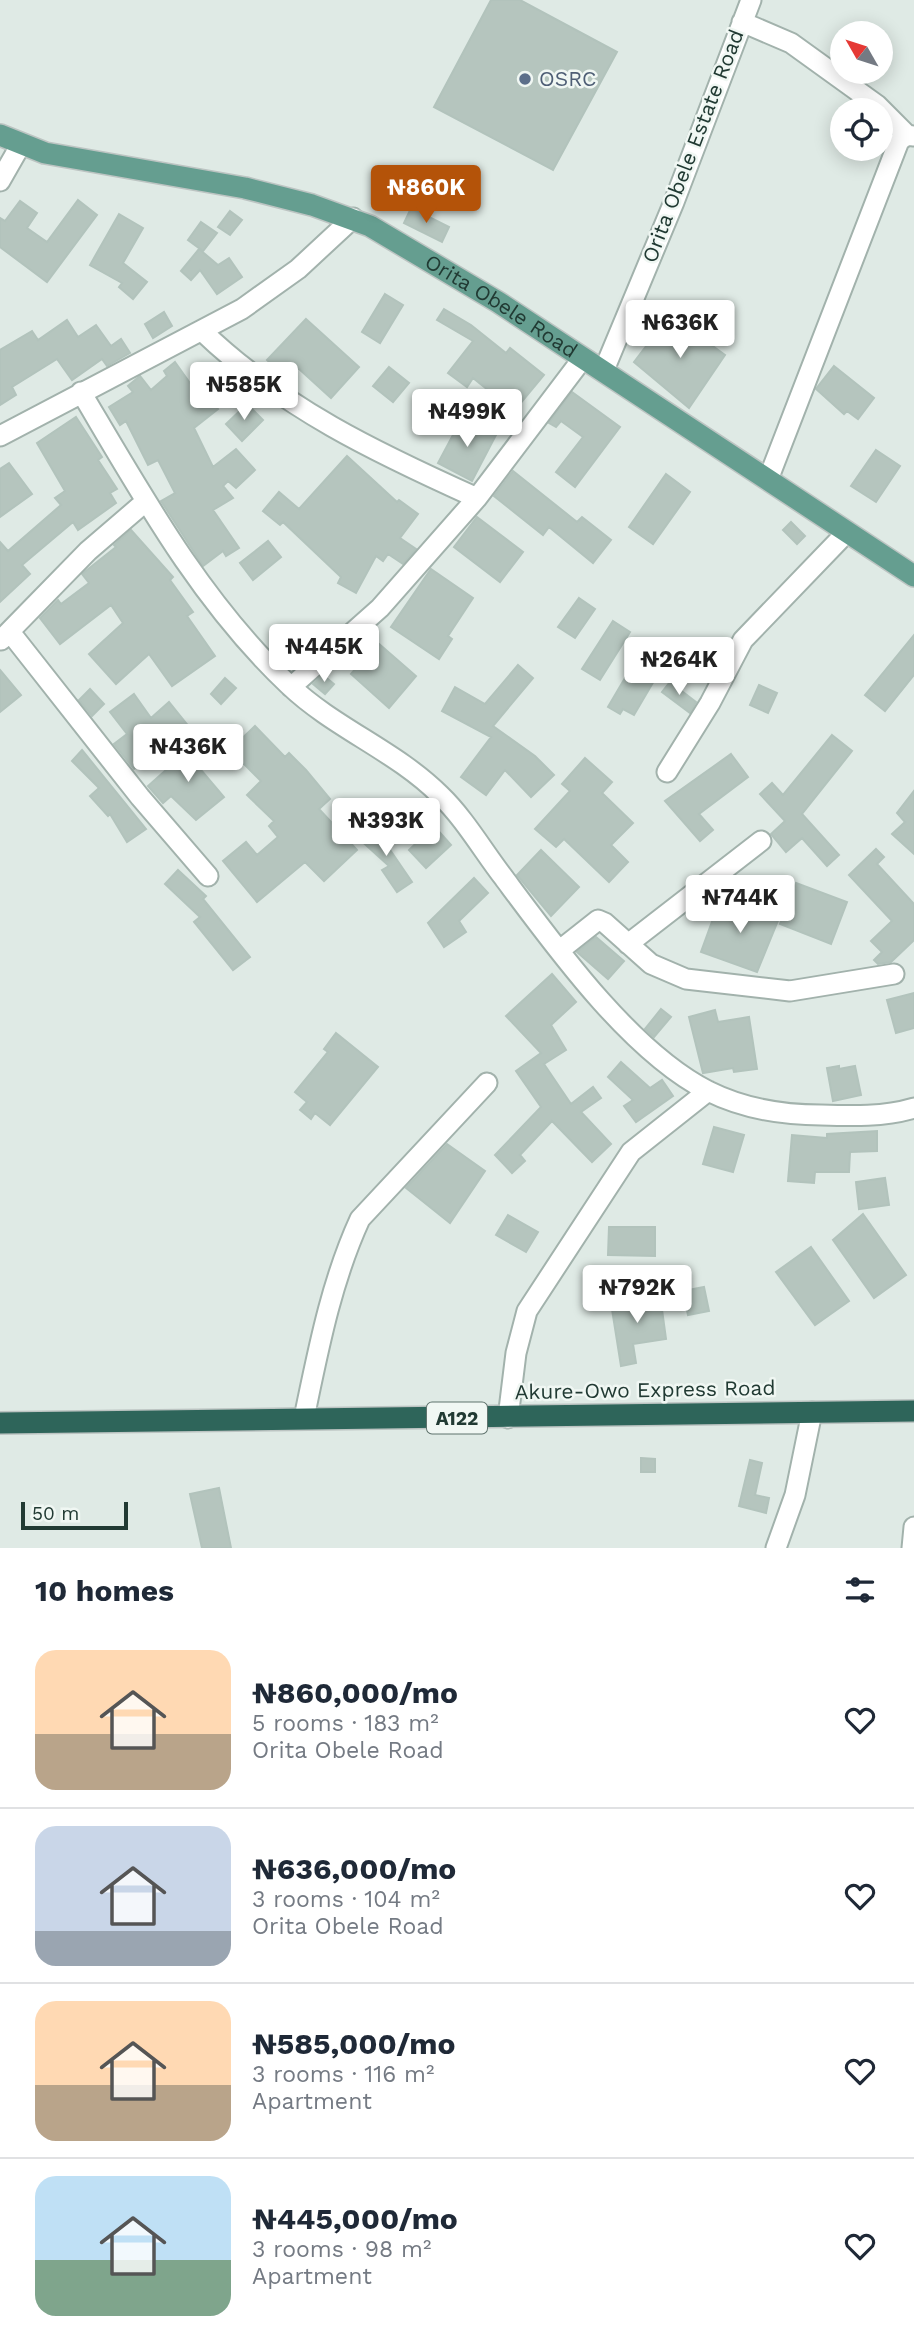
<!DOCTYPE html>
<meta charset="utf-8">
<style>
body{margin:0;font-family:"Work Sans",sans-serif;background:#f2f2f3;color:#1f2937;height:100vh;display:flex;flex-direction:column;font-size:26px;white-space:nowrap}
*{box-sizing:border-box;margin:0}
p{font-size:23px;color:#747a83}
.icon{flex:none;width:38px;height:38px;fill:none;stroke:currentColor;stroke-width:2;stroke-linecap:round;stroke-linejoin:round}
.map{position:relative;height:1548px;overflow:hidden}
.details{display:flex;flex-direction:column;background:#fff;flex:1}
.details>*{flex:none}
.needle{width:46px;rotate:309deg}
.controls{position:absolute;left:830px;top:21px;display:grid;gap:14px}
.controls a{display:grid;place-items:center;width:63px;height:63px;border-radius:50%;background:#fff;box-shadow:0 4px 18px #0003;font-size:35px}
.scale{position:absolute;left:21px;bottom:18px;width:107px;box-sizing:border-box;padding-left:7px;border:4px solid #213a33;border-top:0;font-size:19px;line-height:24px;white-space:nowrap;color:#213a33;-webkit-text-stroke:5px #f0f7f3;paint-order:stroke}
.price{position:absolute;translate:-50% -60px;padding:0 16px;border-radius:7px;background:#fff;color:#222;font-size:23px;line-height:46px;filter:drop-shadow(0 2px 4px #0008)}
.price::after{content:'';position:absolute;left:50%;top:42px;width:21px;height:16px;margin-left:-10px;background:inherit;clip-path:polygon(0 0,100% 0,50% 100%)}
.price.on{background:#b45309;color:#fff}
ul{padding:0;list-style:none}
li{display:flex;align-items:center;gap:21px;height:175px;padding:0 35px}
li+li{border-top:2px solid #e0e1e3}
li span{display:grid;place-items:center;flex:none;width:196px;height:140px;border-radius:21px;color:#555}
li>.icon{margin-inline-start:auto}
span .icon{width:84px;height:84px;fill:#fffc;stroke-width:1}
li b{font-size:30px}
h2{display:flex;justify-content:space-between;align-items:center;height:84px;padding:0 35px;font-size:30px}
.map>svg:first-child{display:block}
</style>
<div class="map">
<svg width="914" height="1548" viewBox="0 0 914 1548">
<rect width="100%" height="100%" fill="#dfeae5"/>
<path fill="#b5c5be" stroke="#b2c3bc" stroke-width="2" d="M 491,0 L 520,0 L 617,52 L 553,170 L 434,107 Z
M 78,200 L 97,215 L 47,282 L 0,247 L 0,218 L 5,221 L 20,201 L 37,213 L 27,228 L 47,242 Z
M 411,208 L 449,227 L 442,242 L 404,223 Z
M 230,211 L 242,220 L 230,235 L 218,227 Z
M 119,214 L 143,228 L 123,263 L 147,282 L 133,299 L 119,287 L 122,283 L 90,265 Z
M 201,222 L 217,233 L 203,251 L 188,240 Z
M 199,249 L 218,265 L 229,258 L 242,277 L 217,294 L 200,270 L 191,280 L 181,271 Z
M 385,294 L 403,305 L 380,343 L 362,332 Z
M 444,309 L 471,325 L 506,353 L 510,348 L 544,375 L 514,411 L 473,378 L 467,387 L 448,373 L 473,341 L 437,320 Z
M 164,312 L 172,326 L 153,338 L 145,324 Z
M 670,315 L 725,355 L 689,408 L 634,362 Z
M 306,319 L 359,367 L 331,398 L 298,368 L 287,379 L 267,360 Z
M 67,320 L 78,337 L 96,325 L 111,346 L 121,339 L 130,353 L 107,366 L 102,359 L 72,380 L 57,359 L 12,387 L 16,395 L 0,405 L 0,350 L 32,331 L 38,340 Z
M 175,362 L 197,393 L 202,389 L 218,409 L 194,428 L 213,467 L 236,449 L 255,470 L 236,488 L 228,481 L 223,486 L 233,498 L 213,510 L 239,548 L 226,556 L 223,551 L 203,566 L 161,501 L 175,493 L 158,460 L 148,465 L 126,421 L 120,425 L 109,407 L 133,392 L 128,386 L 140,376 L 151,390 L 167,376 L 164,371 Z
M 834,366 L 874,398 L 858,419 L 847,411 L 844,414 L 816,389 Z
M 389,367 L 409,383 L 393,402 L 373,386 Z
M 572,392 L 620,427 L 575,487 L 556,472 L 583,437 L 561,421 L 556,427 L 549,423 Z
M 247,404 L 263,420 L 242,441 L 226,424 Z
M 76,417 L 102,457 L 98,460 L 117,489 L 110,493 L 116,503 L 78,530 L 73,522 L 22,565 L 30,574 L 0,602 L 0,542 L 8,551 L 61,505 L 55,498 L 65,491 L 37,443 Z
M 462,418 L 496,435 L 472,481 L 438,463 Z
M 876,450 L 900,466 L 876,502 L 851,486 Z
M 347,456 L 397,502 L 399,500 L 418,514 L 400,538 L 416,549 L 403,564 L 388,554 L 383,561 L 376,556 L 356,593 L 338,583 L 341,577 L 283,522 L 280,525 L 263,511 L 279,492 L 299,509 Z
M 9,463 L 32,494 L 0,517 L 0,469 Z
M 513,471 L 577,522 L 582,517 L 611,540 L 593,563 L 549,527 L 543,535 L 494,496 Z
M 666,474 L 690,492 L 653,544 L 629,527 Z
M 477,517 L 523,552 L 500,582 L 454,547 Z
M 791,522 L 805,536 L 797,544 L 783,530 Z
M 131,530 L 173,577 L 170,580 L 193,612 L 187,616 L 215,656 L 172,686 L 149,654 L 116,684 L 89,654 L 123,623 L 111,605 L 60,644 L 40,618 L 58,600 L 61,604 L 89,583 L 82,574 L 116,547 L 114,545 Z
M 268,541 L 281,557 L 253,580 L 240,563 Z
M 431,569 L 473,598 L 448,636 L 452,639 L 439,659 L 391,627 Z
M 579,598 L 595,609 L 575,638 L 558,627 Z
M 613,621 L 630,632 L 600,680 L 582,669 Z
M 914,635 L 914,675 L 885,711 L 865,695 Z
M 378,643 L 416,676 L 389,708 L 351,674 Z
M 518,665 L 533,678 L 493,726 L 535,756 L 554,775 L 531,797 L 505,770 L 486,795 L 461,777 L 491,737 L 442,711 L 455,687 L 485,704 Z
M 632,666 L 655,679 L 634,715 L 623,709 L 620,714 L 608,707 Z
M 0,670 L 21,695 L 0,712 Z
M 323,675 L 334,684 L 325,694 L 313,684 Z
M 225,678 L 236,688 L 221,704 L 211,694 Z
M 670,682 L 696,702 L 690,713 L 662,692 Z
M 759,685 L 777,693 L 768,713 L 750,705 Z
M 90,689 L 104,704 L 92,716 L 79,700 Z
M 134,694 L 151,718 L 169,702 L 190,728 L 134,769 L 114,744 L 127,734 L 110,712 Z
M 255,726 L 285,757 L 289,753 L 306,770 L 330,799 L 319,809 L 357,850 L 324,881 L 305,862 L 257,902 L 223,861 L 246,842 L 257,855 L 278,837 L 269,826 L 274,821 L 247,795 L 261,781 L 230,750 Z
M 832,735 L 852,751 L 802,814 L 839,855 L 827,866 L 802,838 L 786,852 L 771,834 L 785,821 L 760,794 L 772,783 L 783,795 Z
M 194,745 L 209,762 L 201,770 L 224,797 L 196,820 L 171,796 L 163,803 L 148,786 Z
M 82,750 L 146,829 L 127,842 L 110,814 L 108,816 L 90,796 L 99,788 L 72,761 Z
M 731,754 L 748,777 L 699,814 L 713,830 L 700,841 L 665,801 Z
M 585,758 L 612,782 L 602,793 L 633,823 L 611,845 L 628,862 L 609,882 L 564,839 L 556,847 L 535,829 L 570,791 L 562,784 Z
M 914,791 L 914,854 L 892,834 L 905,822 L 897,813 Z
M 371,822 L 412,882 L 397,892 L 382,870 L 389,866 L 358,838 Z
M 434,826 L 451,845 L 426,868 L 409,850 Z
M 876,849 L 884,857 L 877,864 L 914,904 L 914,940 L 891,962 L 878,964 L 874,960 L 882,952 L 871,941 L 892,921 L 849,875 Z
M 541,850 L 579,887 L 551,916 L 517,875 Z
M 178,870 L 206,896 L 203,899 L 250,957 L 233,970 L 194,922 L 200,917 L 165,884 Z
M 474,878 L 488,893 L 459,921 L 466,932 L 444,947 L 428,923 Z
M 796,883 L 847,902 L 831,944 L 780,924 Z
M 721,897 L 779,918 L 757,972 L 701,952 Z
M 596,937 L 624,961 L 608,979 L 577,952 Z
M 552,974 L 576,1002 L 551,1025 L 566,1050 L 544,1064 L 571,1104 L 593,1087 L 601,1098 L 581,1112 L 611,1144 L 592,1162 L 552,1121 L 520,1155 L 525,1161 L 512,1173 L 495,1155 L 541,1107 L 516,1071 L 541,1053 L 506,1016 Z
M 914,993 L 914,1028 L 896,1033 L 887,1000 Z
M 661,1009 L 671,1017 L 654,1037 L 645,1029 Z
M 715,1010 L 718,1022 L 749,1017 L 757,1069 L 734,1072 L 733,1068 L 703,1073 L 689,1017 Z
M 336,1033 L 378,1067 L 330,1125 L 315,1113 L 311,1119 L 300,1110 L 307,1102 L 295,1092 L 328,1052 L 324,1049 Z
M 621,1062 L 650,1088 L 662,1080 L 673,1096 L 636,1122 L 624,1106 L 633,1100 L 608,1077 Z
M 839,1066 L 839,1069 L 855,1066 L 861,1095 L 833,1101 L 827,1068 Z
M 714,1127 L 744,1135 L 733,1172 L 703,1164 Z
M 877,1131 L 877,1151 L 850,1152 L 849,1172 L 815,1172 L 814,1183 L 788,1181 L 792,1135 L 827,1138 L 827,1134 Z
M 447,1144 L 485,1171 L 450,1223 L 406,1188 Z
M 885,1178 L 889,1205 L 859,1209 L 856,1182 Z
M 863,1214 L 906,1275 L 874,1298 L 833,1240 Z
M 508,1215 L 538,1232 L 526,1252 L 496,1235 Z
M 609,1227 L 655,1227 L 655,1256 L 608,1255 Z
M 811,1247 L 849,1301 L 815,1325 L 776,1272 Z
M 704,1287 L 709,1311 L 688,1315 L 683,1291 Z
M 660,1295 L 666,1339 L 633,1344 L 636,1363 L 621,1366 L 611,1303 Z
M 641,1458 L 655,1459 L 655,1472 L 641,1472 Z
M 750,1460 L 762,1463 L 755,1495 L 769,1498 L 766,1513 L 739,1506 Z
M 219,1488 L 231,1548 L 202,1548 L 190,1494 Z"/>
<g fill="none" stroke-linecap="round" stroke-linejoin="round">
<g stroke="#a2b2ac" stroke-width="23">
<path id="minor" d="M 742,22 L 791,43 L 877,105 L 907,135
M 0,181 L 20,146
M 202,331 C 282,408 377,453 477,498
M 604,370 L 674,202 L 751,0
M 81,392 C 142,495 201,602 289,685 C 334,728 396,751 440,795 C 465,819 483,851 504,878 C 556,948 631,1052 708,1091 C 744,1109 783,1115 821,1115 C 852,1116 884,1117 914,1108
M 0,436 L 242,309 L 298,269 L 353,218
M 769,477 L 899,141 L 907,135 L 914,136
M 10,632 L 140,797 L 208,876
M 1,640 L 88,551 L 145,502
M 291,687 L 380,608 L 477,498 L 583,358
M 667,772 L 710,703 L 743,640 L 847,532
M 628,944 L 761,841
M 560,950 L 598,920 L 605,923 L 651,964 L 686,979 L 790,991 L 894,974
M 304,1418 C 318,1351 331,1282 360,1219 L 487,1083
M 508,1418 L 516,1353 L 527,1311 L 631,1152 L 708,1091
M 776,1548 L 795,1495 L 812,1412
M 912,1548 L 914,1527"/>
</g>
<g stroke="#bcc4c2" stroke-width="24">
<g id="major">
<path id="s1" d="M 0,135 L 45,153 L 245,188 L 312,205 L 370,226 L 498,302 L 914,576"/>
</g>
</g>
<g stroke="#bcc4c2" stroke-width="24">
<path id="highway" d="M 0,1423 L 914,1411"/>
</g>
<use href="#minor" stroke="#fff" stroke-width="19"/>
<use href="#major" stroke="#659e90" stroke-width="21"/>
<use href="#highway" stroke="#2e655a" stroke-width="21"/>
</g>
<circle fill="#5c6f8a" stroke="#f0f7f3" stroke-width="2.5" cx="525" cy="79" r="7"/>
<g text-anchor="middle" stroke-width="5" stroke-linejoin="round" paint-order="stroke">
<rect fill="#f0f7f3" stroke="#5f736d" stroke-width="2" x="427" y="1402.5" width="60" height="31" rx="5"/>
<g font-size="19" font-weight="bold" fill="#213a33">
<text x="457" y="1425">A122</text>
</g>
<g font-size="21" fill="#4e5e75" stroke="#f0f7f3" text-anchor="start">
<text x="539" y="86">OSRC</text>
</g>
<g font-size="21" fill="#213a33" stroke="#f0f7f3">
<text transform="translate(693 146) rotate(-69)" y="7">Orita Obele Estate Road</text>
<text dy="7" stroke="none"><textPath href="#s1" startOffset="536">Orita Obele Road</textPath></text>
<text transform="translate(645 1390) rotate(-1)" y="7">Akure-Owo Express Road</text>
</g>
</g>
</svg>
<div class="controls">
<a><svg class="needle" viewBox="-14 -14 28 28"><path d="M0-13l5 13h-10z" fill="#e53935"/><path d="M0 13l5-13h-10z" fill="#747a83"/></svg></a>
<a><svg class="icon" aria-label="locate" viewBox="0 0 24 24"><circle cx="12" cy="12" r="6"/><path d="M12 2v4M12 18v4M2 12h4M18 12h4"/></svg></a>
</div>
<div class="scale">50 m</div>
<b class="price on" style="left:426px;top:225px">₦860K</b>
<b class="price" style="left:680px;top:360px">₦636K</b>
<b class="price" style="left:244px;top:422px">₦585K</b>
<b class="price" style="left:467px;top:449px">₦499K</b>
<b class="price" style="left:324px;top:684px">₦445K</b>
<b class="price" style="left:679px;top:697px">₦264K</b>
<b class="price" style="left:188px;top:784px">₦436K</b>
<b class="price" style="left:386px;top:858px">₦393K</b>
<b class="price" style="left:740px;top:935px">₦744K</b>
<b class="price" style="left:637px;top:1325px">₦792K</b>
</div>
<section class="details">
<h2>10 homes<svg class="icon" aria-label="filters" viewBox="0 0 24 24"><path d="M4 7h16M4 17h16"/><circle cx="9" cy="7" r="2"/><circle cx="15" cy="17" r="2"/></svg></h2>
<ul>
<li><span style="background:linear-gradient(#ffd9b3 60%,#b9a48a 0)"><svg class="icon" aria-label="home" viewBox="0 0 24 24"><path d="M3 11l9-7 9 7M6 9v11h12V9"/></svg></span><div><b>₦860,000/mo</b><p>5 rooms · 183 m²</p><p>Orita Obele Road</p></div><svg class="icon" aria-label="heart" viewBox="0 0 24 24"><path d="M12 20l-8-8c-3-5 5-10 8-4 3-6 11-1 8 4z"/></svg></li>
<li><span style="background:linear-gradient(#c9d6e8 75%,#9aa5b1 0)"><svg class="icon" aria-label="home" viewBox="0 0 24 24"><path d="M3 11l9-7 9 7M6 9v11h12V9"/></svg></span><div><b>₦636,000/mo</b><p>3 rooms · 104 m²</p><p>Orita Obele Road</p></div><svg class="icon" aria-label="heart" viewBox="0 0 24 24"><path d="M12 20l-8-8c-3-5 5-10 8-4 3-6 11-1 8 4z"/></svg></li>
<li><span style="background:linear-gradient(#ffd9b3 60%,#b9a48a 0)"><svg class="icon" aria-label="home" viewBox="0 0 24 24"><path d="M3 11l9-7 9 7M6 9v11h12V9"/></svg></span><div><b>₦585,000/mo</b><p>3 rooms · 116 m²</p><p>Apartment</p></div><svg class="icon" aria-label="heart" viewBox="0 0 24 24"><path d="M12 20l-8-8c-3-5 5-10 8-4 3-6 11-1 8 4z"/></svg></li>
<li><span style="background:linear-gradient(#bfe0f5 60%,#7fa58c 0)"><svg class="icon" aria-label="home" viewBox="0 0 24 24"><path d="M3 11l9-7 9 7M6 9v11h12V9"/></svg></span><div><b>₦445,000/mo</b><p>3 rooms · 98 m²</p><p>Apartment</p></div><svg class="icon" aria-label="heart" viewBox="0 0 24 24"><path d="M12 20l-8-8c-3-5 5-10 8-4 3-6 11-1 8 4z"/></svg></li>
</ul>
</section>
